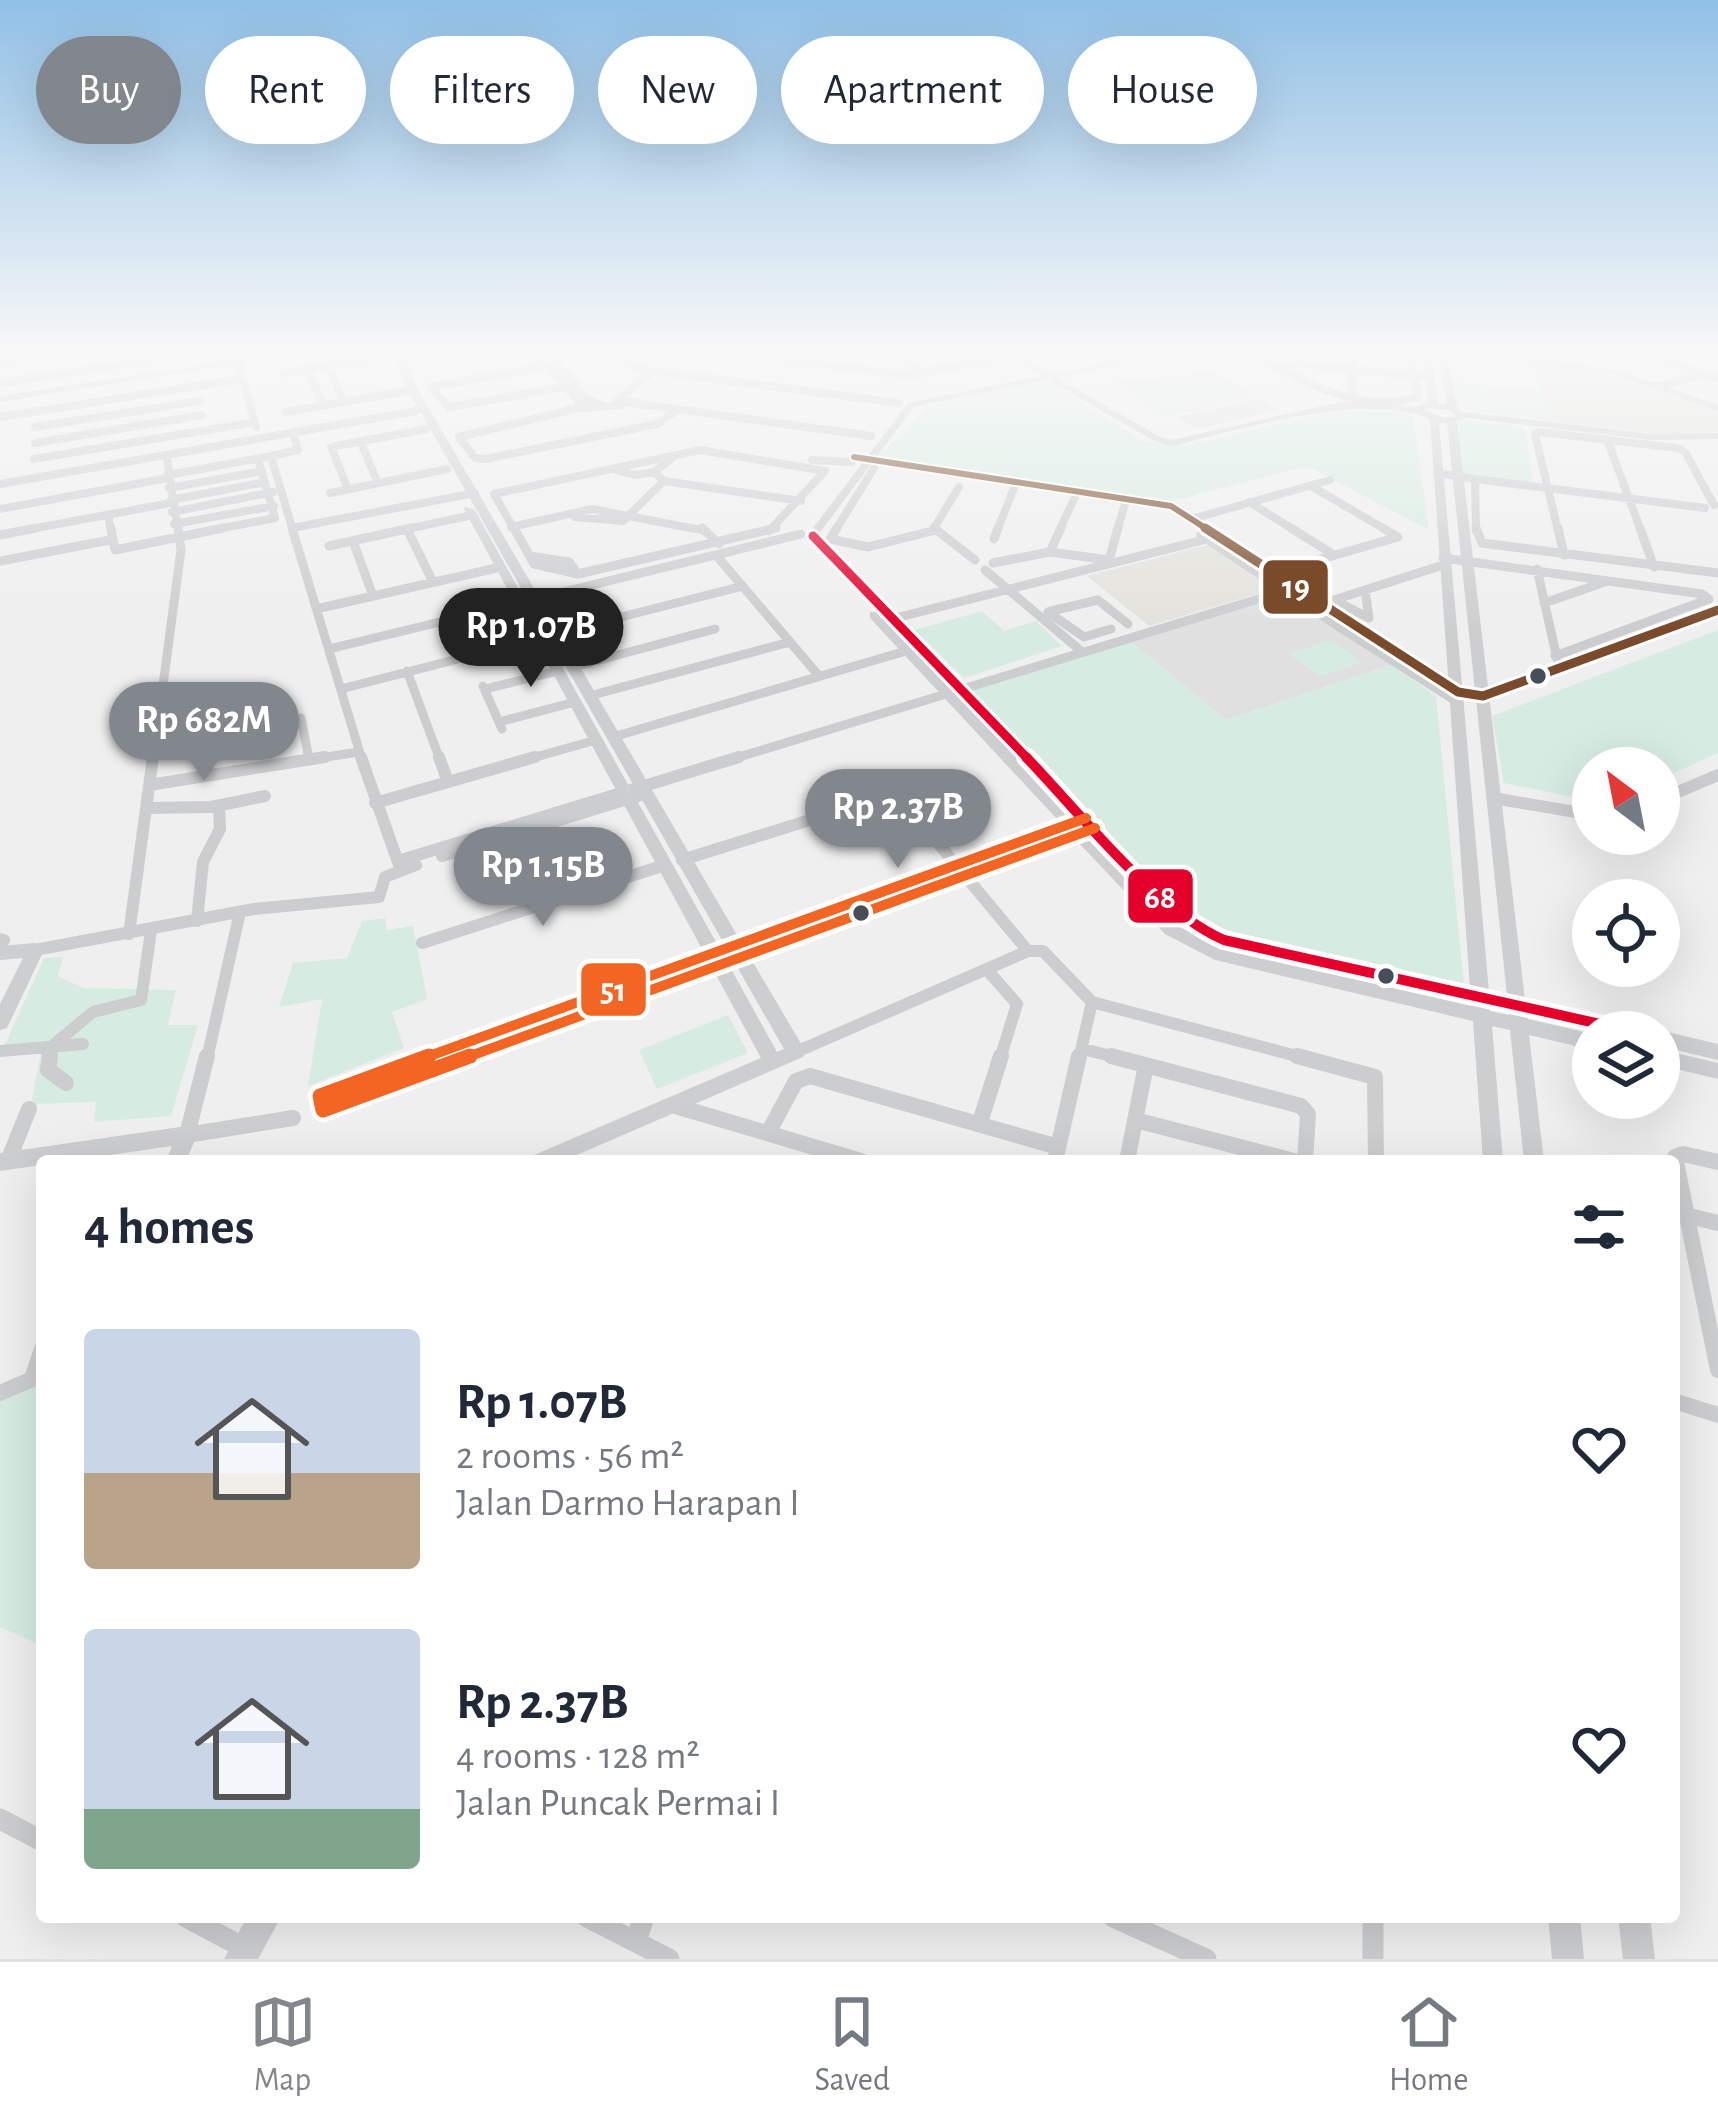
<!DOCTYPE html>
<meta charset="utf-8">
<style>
body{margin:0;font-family:"Alegreya Sans",sans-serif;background:#f6f6f7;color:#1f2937;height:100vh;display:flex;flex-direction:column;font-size:45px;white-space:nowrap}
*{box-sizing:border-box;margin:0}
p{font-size:39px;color:#747a83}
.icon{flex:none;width:66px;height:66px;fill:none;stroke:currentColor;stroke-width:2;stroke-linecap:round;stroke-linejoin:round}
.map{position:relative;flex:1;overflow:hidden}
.side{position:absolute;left:36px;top:1155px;width:1644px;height:768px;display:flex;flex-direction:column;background:#fff;border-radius:12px;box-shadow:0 12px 48px #0002}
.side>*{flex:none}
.guide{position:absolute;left:36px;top:36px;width:1647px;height:108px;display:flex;gap:24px}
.needle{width:78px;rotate:328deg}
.fabs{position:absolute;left:1572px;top:747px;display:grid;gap:24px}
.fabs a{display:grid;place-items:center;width:108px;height:108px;border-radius:50%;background:#fff;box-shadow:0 12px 48px #0002;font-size:60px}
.price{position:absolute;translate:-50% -102px;padding:0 27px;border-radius:42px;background:#82868d;color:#fff;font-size:39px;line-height:78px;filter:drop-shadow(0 3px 6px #0008)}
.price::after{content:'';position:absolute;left:50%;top:72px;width:36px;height:27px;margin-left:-18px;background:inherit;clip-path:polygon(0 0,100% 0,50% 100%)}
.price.active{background:#222;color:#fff}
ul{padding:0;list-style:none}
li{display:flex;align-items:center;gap:36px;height:300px;padding:0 48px}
li span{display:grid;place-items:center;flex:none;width:336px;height:240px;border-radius:12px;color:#555}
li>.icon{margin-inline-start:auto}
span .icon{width:144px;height:144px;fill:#fffc;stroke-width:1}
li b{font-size:51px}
h2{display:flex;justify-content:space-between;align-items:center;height:144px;padding:0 48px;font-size:51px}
.chip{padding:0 42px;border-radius:54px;background:#fff;box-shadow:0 12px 48px #0002;font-size:42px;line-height:108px}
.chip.active{background:#82868d;color:#fff}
.menu{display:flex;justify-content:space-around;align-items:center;height:168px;border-top:3px solid #e0e1e3;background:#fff;font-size:33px;color:#747a83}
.menu a{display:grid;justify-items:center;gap:6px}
.menu .active{color:#82868d}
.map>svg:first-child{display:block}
</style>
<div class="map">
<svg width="1718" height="1959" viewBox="0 0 1718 1959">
<rect width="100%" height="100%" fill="#efefef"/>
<path fill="#e3e2dc" d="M 1531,365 L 1587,370 L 1647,385 L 1718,412 L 1718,432 L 1661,434 L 1551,421 Z
M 1230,539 L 1297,582 L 1149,626 L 1087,576 Z"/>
<path fill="#e1e0e0" d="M 1258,399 L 1279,410 L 1197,429 L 1177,417 Z
M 1286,594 L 1391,665 L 1226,720 L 1129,640 Z"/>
<path fill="#d6ece1" d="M 1211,371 L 1257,397 L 1208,403 L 1211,407 L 1166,416 L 1115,383 Z
M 1045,380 L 1145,441 L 1183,446 L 1332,411 L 1404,413 L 1413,417 L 1429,530 L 1307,466 L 1172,501 L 876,459 L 927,406 Z
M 1450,382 L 1541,391 L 1551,421 L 1468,410 L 1450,402 Z
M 1461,420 L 1525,426 L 1533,484 L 1461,474 L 1455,425 Z
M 982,611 L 1004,631 L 1036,621 L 1062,646 L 964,678 L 914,630 Z
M 1718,630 L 1718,753 L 1659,780 L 1659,768 L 1593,768 L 1593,801 L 1504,783 L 1492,716 Z
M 1129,640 L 1226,720 L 1391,665 L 1436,696 L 1464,987 L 1225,933 L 1178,907 L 970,688 Z
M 1331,640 L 1363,662 L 1320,676 L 1289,654 Z
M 385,918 L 387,930 L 413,926 L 427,999 L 392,1012 L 404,1048 L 308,1086 L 322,999 L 279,1007 L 293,963 L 347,958 L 362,921 Z
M 63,957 L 58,976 L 83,988 L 176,990 L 168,1025 L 198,1025 L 171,1116 L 94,1122 L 96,1102 L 31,1104 L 43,1041 L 4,1047 L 44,958 Z
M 728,1015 L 748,1053 L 657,1089 L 639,1050 Z
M 42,1378 L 42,1646 L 0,1627 L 0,1395 Z"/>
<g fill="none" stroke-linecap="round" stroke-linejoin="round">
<path stroke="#cbcdcf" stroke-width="8" d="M 538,355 L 584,408 L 620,405
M 621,355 L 631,365 L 652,371 L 899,403
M 748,355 L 907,375 L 1012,355
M 896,355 L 922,372
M 1253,355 C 1303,380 1361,417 1418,396 L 1411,355
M 1648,355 L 1718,379
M 1707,355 L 1718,358
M 426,359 L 464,355
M 0,361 L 60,355
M 238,362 L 256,427
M 556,363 L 588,400 L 600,404
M 328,366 L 344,402
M 547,366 L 431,387 L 449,407 L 564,387
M 1279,368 L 1298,364 L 1423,376
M 307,369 L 324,406
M 284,373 L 385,356
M 0,383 L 186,355
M 1659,386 L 1700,375
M 1352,398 L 1353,355
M 617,401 L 652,371
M 626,402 L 871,436
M 595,404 L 459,437 L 475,458 L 485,459 L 657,424 L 674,412
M 286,412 L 406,391
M 0,417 L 241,379
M 35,427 L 200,401
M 293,433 L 298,450 L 271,456 L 293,531
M 1607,439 L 1641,531
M 360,441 L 378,483
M 35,443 L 202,415
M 167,458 L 178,531
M 672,458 L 654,472 L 664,481 L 801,501
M 34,459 L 255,422
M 866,459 L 1171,506 L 1210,531
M 812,460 L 851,462
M 612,469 L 635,475 L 654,472
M 1437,473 L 1475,479 L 1476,531
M 168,475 L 266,457
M 1475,479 L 1705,508
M 0,484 L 416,411
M 1311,486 L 1388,531
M 169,488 L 262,471
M 348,489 L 331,447 L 426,429
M 330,493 L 447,469
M 171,500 L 265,482
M 1249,502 L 1296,531
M 0,509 L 168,478
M 172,512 L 273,492
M 108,515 L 111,531
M 575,517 L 623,521 L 664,481
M 1192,519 L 1330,480
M 174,524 L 274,506
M 511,527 L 592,509 L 706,531
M 292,528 L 475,493
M 20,531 L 171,503
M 208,531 L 275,518 L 258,459
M 397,531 L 473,515
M 515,531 L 494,494 L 700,450 L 825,471 L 769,531
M 835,531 L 874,468
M 938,531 L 934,528 L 959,487
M 997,531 L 1014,488
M 1059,531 L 1075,497
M 1117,531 L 1125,504
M 1558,531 L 1535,434 L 1539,432 L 1678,448 L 1685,452 L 1714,505"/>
<path stroke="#cbcdcf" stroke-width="9" d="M 111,528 L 115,550 L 223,528
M 292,528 L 362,760
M 514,528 L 534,564 L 578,574 L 776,528
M 702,528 L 719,544
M 837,528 L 830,539 L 868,547 L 936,530
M 934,528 L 975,560
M 1205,528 L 1458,692
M 1291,528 L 1334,555
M 1476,528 L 1482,543 L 1718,573
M 1558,528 L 1564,555
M 1640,528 L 1654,567
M 407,529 L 433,582
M 0,535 L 36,528
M 1201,535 L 1344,630
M 994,539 L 998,528
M 353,541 L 373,596
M 329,546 L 411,528
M 1050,552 L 1109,560 L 1118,528
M 716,555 L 819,676
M 530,556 L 569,562 L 578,574
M 1443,558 L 1702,594 L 1709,599
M 0,561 L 110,540
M 993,563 L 1050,552 L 1061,528
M 1537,569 L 1558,663
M 985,570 L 1081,651
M 1276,572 L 1398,537 L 1383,528
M 1365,590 L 1369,618 L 1334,600 Z
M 1365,590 L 1443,565
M 1544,603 L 1605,582
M 316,609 L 501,567
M 1051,611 L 1098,600 L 1128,624
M 1048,612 L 1084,637 L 1111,629
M 880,622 L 1207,539
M 1352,629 L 1344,630 L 1459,703
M 554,634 L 743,586
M 329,649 L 801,534
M 1555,656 L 1709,599
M 573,667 L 715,629
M 407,671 L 440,760
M 483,686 L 502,729
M 341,689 L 540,638
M 485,689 L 558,671
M 589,696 L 790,642
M 158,709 L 212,700
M 301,718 L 309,759
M 499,722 L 575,702
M 613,737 L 906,651
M 153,752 L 203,741
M 153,760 L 181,550 L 178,528
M 306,760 L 359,752
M 525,760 L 596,740
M 729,760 L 1298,587"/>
<path stroke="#cbcdcf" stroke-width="12" d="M 361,757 L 399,865
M 439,757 L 448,782
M 149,785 L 325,757
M 1493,798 L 1593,815
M 1659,800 L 1718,775
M 375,803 L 535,757
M 146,808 L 211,807 L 265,796
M 442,856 L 644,794
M 682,860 L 896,793 L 1028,951
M 398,861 L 739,757
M 197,921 L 203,862 L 220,829 L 219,806
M 129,934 L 153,757
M 0,939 L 4,940 L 0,948
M 422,943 L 665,865
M 35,950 L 254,909 L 379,897 L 385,877 L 416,865
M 988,971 L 1017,1004 L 1000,1059
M 1083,1049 L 1123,1059
M 0,1051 L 83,1044
M 796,1052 L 1028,951 L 1043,951 L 1092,1002 L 1308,1059
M 50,1059 L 52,1046 L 93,1012 L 141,1000 L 151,931
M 207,1059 L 240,912
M 418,1059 L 712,950
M 460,1059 L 719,964
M 1079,1059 L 1092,1002"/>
<path stroke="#cbcdcf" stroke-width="16" d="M 50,1056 L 48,1070 L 66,1083
M 207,1056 L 187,1135 L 293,1118
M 426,1056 L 320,1096 L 323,1110 L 468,1056
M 1111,1056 L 1301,1106 L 1308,1114 L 1305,1161
M 1297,1056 L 1375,1077 L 1376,1161
M 672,1105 L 861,1161
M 1135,1120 L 1294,1161
M 980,1122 L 1001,1056
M 768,1133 L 796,1081 L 810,1076 L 1058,1147
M 8,1161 L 29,1109
M 1055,1161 L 1079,1056
M 1127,1161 L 1146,1065
M 1718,1162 L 1683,1154 L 1675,1157 L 1718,1370
M 1689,1216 L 1718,1223
M 32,1379 L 42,1349
M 0,1393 L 42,1375
M 1674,1401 L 1718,1415"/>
<path stroke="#cbcdcf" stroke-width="21" d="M 0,1819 L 42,1841
M 186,1917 L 246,1949
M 587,1917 L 669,1959
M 1113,1917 L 1206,1959
M 1373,1917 L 1373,1959
M 636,1941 L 644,1917"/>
<path fill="#ccced0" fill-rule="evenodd" d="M 0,355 L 8,355 L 0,364 Z
M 273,355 L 291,355 L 0,402 L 0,396 Z
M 394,355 L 402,355 L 418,390 L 737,935 L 1024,834 L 1030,833 L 1038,838 L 1036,842 L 745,948 L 1069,832 L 870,618 L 870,612 L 878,612 L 1084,827 L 807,536 L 908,403 L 1041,376 L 1007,355 L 1017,355 L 1051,374 L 1147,355 L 1162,355 L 1057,378 L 1160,437 L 1172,440 L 1340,402 L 1416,407 L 1428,402 L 1423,355 L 1431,355 L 1438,403 L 1447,404 L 1438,355 L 1446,355 L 1457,406 L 1463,412 L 1652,434 L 1718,433 L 1718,439 L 1652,440 L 1467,418 L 1457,421 L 1488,687 L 1513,681 L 1718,606 L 1718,614 L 1523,687 L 1489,695 L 1525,1000 L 1636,1024 L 1643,1027 L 1645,1032 L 1603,1032 L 1527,1015 L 1528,1019 L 1593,1034 L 1593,1050 L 1529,1035 L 1544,1161 L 1524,1161 L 1510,1030 L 1492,1026 L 1503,1161 L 1483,1161 L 1473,1021 L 1215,960 L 1165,934 L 1077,841 L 751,959 L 803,1047 L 806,1052 L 803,1057 L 563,1161 L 531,1161 L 534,1155 L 761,1058 L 464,509 L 465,507 L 474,509 L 716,942 L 722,940 L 408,390 ZM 1048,380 L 1154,441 L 1172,446 C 1241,430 1364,390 1430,419 L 1470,988 L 1228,934 L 1207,926 L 1172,898 L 818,535 L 914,407 ZM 1427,408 L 1449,410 L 1456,416 L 1444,418 L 1425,410 ZM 1439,423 L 1447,423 L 1475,691 L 1467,695 L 1476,699 L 1507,996 L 1489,992 ZM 1091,834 L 1160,906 L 1194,934 L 1177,926 ZM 1198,936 L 1224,946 L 1471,1002 L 1471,1006 L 1225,949 ZM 736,965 L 784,1049 L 777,1052 L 730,967 ZM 1490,1007 L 1508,1011 L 1509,1015 L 1490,1011 Z
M 1467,355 L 1489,355 L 1614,369 L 1718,405 L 1718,411 L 1613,374 Z
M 35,943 L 44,950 L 7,1028 L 0,1030 L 0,1004 L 23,958 L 0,960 L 0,946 Z
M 1659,1030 L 1718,1044 L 1718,1060 L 1659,1046 L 1659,1032 L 1654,1032 Z
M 1659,1049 L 1718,1063 L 1718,1079 L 1659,1065 Z
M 187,1126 L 194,1129 L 197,1135 L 186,1161 L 166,1161 L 172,1146 L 69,1161 L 42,1161 L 42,1165 L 0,1171 L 0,1153 Z
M 247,1917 L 281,1917 L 258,1959 L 224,1959 Z
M 1548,1917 L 1580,1917 L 1584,1959 L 1552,1959 Z
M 1618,1917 L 1650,1917 L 1655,1959 L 1623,1959 Z"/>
<g stroke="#fff" stroke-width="10">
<path id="bus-1-far1" d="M 854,457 L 1171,506 L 1210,531"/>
</g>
<g stroke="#fff" stroke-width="15">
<path id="bus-1" d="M 1205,528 L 1458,692 L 1483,696 L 1718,610"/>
</g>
<g stroke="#fff" stroke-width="15">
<path id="bus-2-far1" d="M 813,536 L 1029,760"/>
</g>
<g stroke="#fff" stroke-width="20">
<path id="bus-2" d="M 1026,757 C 1080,813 1155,910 1224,940 L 1636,1032"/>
</g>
<g stroke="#fff" stroke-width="20">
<path id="bus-3-far1" d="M 421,1059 L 1086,818
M 462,1059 L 1095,828"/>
</g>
<g stroke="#fff" stroke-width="24">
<path id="bus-3" d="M 429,1056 L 320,1096 L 323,1110 L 470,1056"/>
</g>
<use href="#bus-1-far1" stroke="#7a4b2a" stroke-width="6"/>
<use href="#bus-1" stroke="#7a4b2a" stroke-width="9"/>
<use href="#bus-2-far1" stroke="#e4002b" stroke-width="9"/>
<use href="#bus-2" stroke="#e4002b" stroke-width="10"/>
<use href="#bus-3-far1" stroke="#f26522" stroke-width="10"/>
<use href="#bus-3" stroke="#f26522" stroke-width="15"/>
</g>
<linearGradient id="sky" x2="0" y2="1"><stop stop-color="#91c0e6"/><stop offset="0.56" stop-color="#f8f8f8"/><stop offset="1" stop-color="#f8f8f8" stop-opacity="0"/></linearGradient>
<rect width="1718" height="629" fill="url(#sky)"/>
<g fill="#484e58" stroke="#fff" stroke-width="4.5">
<circle cx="1538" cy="676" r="10"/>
<circle cx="861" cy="913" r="10"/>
<circle cx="1386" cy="976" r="10"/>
</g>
<g stroke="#fff" stroke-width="4.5">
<rect x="1261" y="558" width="69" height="58" rx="12" fill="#7a4b2a"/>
<rect x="1126" y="867" width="69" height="58" rx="12" fill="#e4002b"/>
<rect x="579" y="961" width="69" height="57" rx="12" fill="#f26522"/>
</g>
<g font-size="33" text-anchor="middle" font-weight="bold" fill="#fff">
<text x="1296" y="598">19</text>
<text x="1160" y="908">68</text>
<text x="613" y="1001">51</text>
</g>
</svg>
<div class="fabs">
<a><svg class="needle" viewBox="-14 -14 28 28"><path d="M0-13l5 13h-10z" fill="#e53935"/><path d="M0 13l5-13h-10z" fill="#747a83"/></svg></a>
<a><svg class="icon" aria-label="locate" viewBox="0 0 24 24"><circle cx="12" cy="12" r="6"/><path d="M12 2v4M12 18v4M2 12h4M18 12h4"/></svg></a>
<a><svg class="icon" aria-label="layers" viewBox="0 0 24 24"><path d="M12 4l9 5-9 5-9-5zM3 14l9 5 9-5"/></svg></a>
</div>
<b class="price active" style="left:531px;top:690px">Rp 1.07B</b>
<b class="price" style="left:204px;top:784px">Rp 682M</b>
<b class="price" style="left:898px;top:871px">Rp 2.37B</b>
<b class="price" style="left:543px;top:929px">Rp 1.15B</b>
<div class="guide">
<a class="chip active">Buy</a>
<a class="chip">Rent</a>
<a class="chip">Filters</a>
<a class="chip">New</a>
<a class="chip">Apartment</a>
<a class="chip">House</a>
</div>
<section class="side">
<h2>4 homes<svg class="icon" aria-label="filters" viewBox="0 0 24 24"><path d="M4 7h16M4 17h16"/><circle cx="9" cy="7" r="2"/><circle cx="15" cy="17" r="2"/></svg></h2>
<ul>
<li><span style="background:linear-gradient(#c9d6e8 60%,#b9a48a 0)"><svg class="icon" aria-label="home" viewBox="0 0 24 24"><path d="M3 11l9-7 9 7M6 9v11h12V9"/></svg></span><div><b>Rp 1.07B</b><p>2 rooms · 56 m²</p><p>Jalan Darmo Harapan I</p></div><svg class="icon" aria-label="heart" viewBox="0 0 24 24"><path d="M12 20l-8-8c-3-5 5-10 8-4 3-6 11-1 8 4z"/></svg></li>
<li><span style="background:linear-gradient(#c9d6e8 75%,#7fa58c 0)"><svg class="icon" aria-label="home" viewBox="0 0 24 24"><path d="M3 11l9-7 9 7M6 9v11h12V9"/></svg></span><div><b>Rp 2.37B</b><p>4 rooms · 128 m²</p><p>Jalan Puncak Permai I</p></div><svg class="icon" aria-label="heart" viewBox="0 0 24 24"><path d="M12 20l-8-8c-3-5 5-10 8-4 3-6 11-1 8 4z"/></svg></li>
</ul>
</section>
</div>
<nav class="menu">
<a class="active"><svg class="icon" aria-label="map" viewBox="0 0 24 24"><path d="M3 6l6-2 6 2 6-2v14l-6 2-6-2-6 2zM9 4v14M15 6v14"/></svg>Map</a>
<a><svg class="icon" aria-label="saved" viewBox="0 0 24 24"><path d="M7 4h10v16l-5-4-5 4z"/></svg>Saved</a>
<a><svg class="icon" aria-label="home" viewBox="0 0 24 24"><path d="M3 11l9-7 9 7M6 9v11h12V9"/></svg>Home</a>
</nav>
